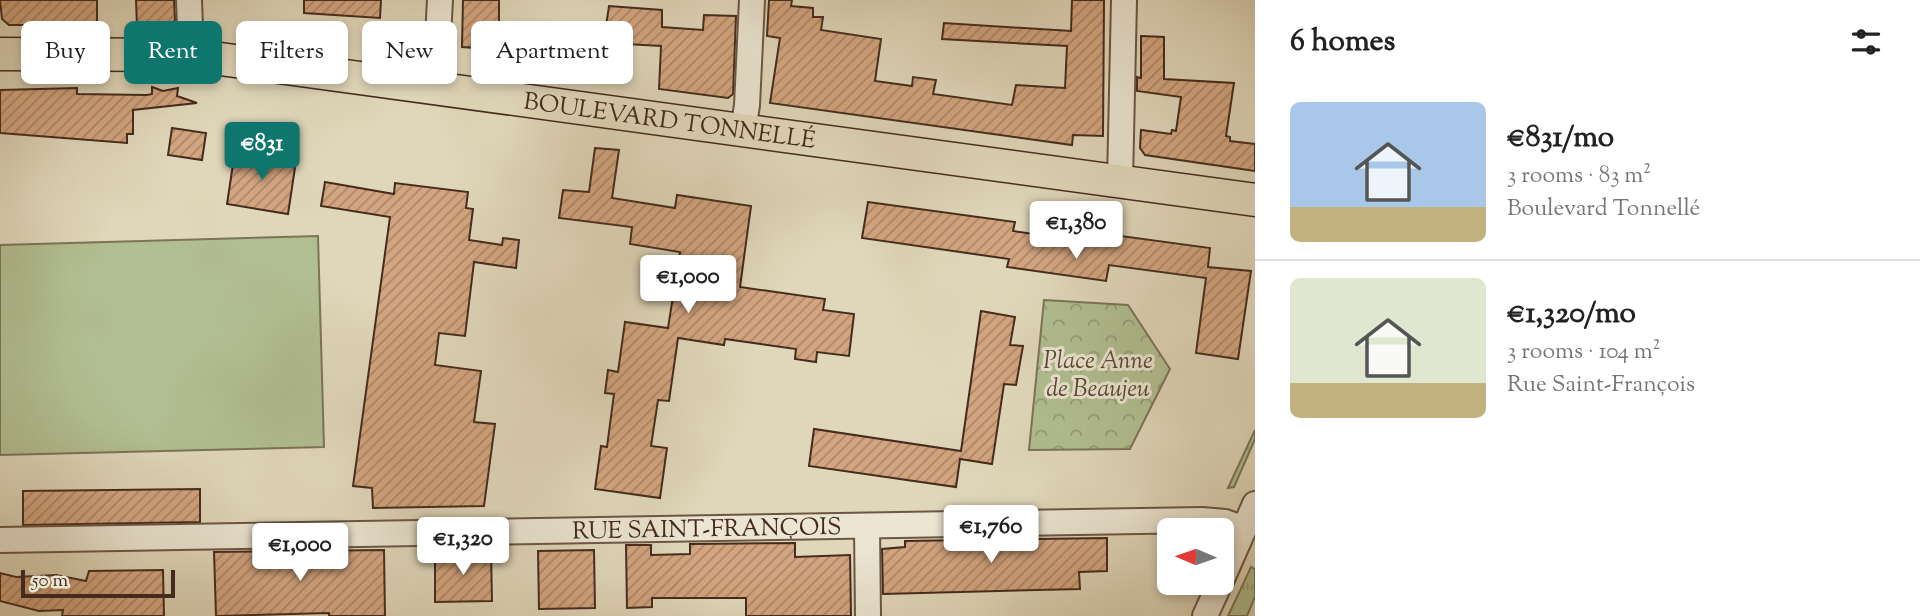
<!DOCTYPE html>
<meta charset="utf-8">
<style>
body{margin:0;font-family:"Sorts Mill Goudy",serif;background:#f6f6f6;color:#222;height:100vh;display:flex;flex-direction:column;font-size:26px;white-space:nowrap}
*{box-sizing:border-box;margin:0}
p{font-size:23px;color:#767676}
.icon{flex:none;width:38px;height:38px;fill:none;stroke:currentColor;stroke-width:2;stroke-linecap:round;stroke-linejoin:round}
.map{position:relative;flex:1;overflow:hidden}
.panel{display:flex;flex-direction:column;background:#fff;width:665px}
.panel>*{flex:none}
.banner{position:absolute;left:21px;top:21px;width:665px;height:63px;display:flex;gap:14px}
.needle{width:46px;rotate:272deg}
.tools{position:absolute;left:1157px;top:518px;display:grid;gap:14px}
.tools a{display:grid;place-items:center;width:77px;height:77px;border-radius:10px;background:#fff;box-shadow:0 4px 10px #0003;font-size:35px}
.scale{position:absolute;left:21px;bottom:18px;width:154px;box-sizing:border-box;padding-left:7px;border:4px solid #452b1e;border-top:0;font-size:19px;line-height:24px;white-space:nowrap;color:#452b1e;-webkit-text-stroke:5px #ebe5d2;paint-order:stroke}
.price{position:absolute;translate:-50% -60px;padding:0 16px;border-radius:7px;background:#fff;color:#222;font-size:23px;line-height:46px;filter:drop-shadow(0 2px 4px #0008)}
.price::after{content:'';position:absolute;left:50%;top:42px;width:21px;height:16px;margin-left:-10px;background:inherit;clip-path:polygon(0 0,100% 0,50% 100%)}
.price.selected{background:#0f766e;color:#fff}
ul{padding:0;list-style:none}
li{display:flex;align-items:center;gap:21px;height:175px;padding:0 35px}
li+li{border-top:2px solid #e0e0e0}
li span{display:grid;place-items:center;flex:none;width:196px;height:140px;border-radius:10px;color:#555}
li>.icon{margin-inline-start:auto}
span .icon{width:84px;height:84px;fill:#fffc;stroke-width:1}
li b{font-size:30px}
h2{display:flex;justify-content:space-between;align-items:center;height:84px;padding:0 35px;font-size:30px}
.chip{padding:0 24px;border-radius:10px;background:#fff;box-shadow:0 4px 10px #0003;font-size:24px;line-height:63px}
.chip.selected{background:#0f766e;color:#fff}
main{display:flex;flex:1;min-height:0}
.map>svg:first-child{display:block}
</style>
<main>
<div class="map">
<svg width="1255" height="616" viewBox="0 0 1255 616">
<defs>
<pattern id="grass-tufts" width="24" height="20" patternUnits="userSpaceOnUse" patternTransform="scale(1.75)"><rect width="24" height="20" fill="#b1be91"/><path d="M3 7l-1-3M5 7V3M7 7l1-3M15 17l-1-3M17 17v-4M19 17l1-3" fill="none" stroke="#929b76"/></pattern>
<pattern id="park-crowns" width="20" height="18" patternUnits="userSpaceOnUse" patternTransform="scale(1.75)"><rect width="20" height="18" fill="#b1be91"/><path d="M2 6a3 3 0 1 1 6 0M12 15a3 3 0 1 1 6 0" fill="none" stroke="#929b76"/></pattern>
<pattern id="building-hatch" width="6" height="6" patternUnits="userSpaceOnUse" patternTransform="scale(1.75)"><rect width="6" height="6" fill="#d3a580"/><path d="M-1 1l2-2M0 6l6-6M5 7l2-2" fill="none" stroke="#ad8768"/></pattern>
</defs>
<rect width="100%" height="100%" fill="#e0d7ba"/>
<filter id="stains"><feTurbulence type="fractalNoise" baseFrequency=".00286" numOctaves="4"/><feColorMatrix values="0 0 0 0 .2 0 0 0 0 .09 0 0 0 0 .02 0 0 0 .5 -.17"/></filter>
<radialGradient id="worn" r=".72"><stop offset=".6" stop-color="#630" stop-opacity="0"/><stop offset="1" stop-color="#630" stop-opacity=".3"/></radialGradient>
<path fill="url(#grass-tufts)" stroke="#7b7458" stroke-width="2" d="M 1255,430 L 1255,439 L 1234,487 L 1228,488 Z
M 1251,567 L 1255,569 L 1255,597 L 1247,616 L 1228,616 Z"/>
<path fill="url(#park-crowns)" stroke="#7b7458" stroke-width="2" d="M 1044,300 L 1128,305 L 1170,369 L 1130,449 L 1029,450 Z"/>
<path fill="#b1be91" stroke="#7b7458" stroke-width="2" d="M 318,236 L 324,447 L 0,455 L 0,245 Z"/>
<path fill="url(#building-hatch)" stroke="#452b1e" stroke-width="2" d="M 0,0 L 97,0 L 97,25 L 9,25 L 2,19 Z
M 136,0 L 174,0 L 175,20 L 170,26 L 137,26 Z
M 304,0 L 381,0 L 380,18 L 304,13 Z
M 463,0 L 499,0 L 499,25 L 565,38 L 566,35 L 604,40 L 609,6 L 662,10 L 662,27 L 703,30 L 704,15 L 736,16 L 733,94 L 728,98 L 659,89 L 661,46 L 626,44 L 620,83 L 479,64 L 480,61 L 474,60 L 476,48 L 462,47 Z
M 769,0 L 792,0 L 791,6 L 813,8 L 813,17 L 823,17 L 821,30 L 881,39 L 875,81 L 912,86 L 913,77 L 936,80 L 933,94 L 1012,105 L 1016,85 L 1065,88 L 1067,46 L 942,39 L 944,23 L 1071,31 L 1072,0 L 1104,0 L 1103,136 L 1073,135 L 1072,145 L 770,103 L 780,38 L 767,36 Z
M 1141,36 L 1164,37 L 1164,79 L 1234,83 L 1226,136 L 1230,137 L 1230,141 L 1255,144 L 1255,171 L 1145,155 L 1140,148 L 1141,130 L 1171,134 L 1172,130 L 1176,131 L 1181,97 L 1137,91 L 1137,77 L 1141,78 Z
M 152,87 L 163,91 L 178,88 L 177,96 L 197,103 L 133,110 L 133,134 L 127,134 L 127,143 L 0,133 L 0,90 L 77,88 L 77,94 L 147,95 L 152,94 Z
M 172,128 L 206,133 L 202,160 L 168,155 Z
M 595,148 L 619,150 L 612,198 L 675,208 L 677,195 L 751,206 L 740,287 L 825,299 L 823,310 L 854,314 L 849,356 L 817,352 L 816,362 L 795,359 L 796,349 L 725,339 L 724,345 L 678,338 L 669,401 L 658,400 L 651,446 L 667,448 L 660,498 L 595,489 L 601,446 L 607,447 L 614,394 L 605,393 L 608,370 L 618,372 L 625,322 L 668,328 L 680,252 L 630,244 L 632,227 L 559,218 L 563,190 L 589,192 Z
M 235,151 L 296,161 L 288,214 L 227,204 Z
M 325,182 L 394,194 L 395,183 L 468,192 L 466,208 L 473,209 L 469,240 L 502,245 L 503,238 L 519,240 L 516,268 L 474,262 L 465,336 L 439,333 L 435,365 L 481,371 L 474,422 L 495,424 L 484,506 L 373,508 L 372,488 L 353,486 L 390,217 L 321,206 Z
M 868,202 L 1015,222 L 1013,231 L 1112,245 L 1114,235 L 1210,248 L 1208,267 L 1251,271 L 1238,359 L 1196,353 L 1206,278 L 1109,265 L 1106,281 L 1007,267 L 1009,259 L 862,238 Z
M 981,311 L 1015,317 L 1010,345 L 1023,346 L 1016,385 L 1004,384 L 992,464 L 960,459 L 956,487 L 809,466 L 814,429 L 961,451 Z
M 200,489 L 200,522 L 23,525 L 23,491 Z
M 1107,538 L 1107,571 L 1079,572 L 1080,589 L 883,594 L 882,549 L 905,547 L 905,541 Z
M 795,543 L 795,557 L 850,555 L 851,616 L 746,616 L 746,598 L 652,598 L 652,607 L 627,608 L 626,545 L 651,545 L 651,555 L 690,554 L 690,544 Z
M 384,550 L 385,616 L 329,616 L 329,613 L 216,616 L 214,552 Z
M 594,550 L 595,608 L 539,609 L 538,551 Z
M 491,552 L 492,601 L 435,602 L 435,553 Z
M 163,570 L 164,616 L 62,616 L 63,610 L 39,611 L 0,601 L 0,573 L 16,577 L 56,575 L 86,581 L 89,571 Z"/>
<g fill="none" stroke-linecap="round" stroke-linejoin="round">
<g stroke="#6c5645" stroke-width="28">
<g id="minor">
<path d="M 189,0 L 191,55"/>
<path d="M 435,89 L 440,0"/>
<path d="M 743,131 L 747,105 L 752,0"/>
<path d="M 1120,181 L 1124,0"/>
<path d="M 867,527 L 868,616"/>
<path id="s1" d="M 0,540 L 1202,520 L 1225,522 L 1244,529"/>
<path d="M 1222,579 L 1255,504"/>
<path d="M 1205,616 L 1220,583"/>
</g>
</g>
<g stroke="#452b1e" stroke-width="35">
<g id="major">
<path id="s2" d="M 0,54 L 191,55 L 1255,200"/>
</g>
</g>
<use href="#minor" stroke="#ebe5d2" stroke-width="24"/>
<use href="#major" stroke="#e0d7ba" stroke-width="32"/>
</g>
<g text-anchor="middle" stroke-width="6" stroke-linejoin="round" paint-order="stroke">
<g font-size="24" fill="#452b1e" stroke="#ebe5d2">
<text dy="8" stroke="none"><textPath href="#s2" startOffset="674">BOULEVARD TONNELLÉ</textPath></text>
<text dy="8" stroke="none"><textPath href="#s1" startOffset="707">RUE SAINT-FRANÇOIS</textPath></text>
</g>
<g font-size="24" font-style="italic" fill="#5b4835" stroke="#ebe5d2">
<text x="1098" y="368">Place Anne<tspan x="1098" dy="28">de Beaujeu</tspan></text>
</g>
</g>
<rect width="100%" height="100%" filter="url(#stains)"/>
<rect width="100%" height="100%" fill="url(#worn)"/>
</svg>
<div class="tools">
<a><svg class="needle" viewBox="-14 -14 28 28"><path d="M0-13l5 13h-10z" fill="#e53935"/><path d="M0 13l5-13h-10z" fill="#767676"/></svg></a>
</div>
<div class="scale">50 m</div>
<b class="price selected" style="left:262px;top:182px">€831</b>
<b class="price" style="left:1076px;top:261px">€1,380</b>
<b class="price" style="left:688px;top:315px">€1,000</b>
<b class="price" style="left:991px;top:565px">€1,760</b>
<b class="price" style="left:463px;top:577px">€1,320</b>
<b class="price" style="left:300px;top:583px">€1,000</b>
<div class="banner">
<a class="chip">Buy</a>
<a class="chip selected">Rent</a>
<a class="chip">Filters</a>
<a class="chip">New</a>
<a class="chip">Apartment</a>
</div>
</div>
<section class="panel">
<h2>6 homes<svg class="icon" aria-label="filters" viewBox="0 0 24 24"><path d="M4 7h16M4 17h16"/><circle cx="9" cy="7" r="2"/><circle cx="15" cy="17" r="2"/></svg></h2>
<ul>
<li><span style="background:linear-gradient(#a9c7e8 75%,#c2b280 0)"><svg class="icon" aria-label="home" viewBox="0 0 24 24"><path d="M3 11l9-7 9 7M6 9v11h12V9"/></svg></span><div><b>€831/mo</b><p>3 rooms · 83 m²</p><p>Boulevard Tonnellé</p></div></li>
<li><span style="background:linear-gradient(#dfe7d0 75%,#c2b280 0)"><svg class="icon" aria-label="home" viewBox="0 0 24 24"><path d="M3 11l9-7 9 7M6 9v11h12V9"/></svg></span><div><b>€1,320/mo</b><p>3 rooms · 104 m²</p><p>Rue Saint-François</p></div></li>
</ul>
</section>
</main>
